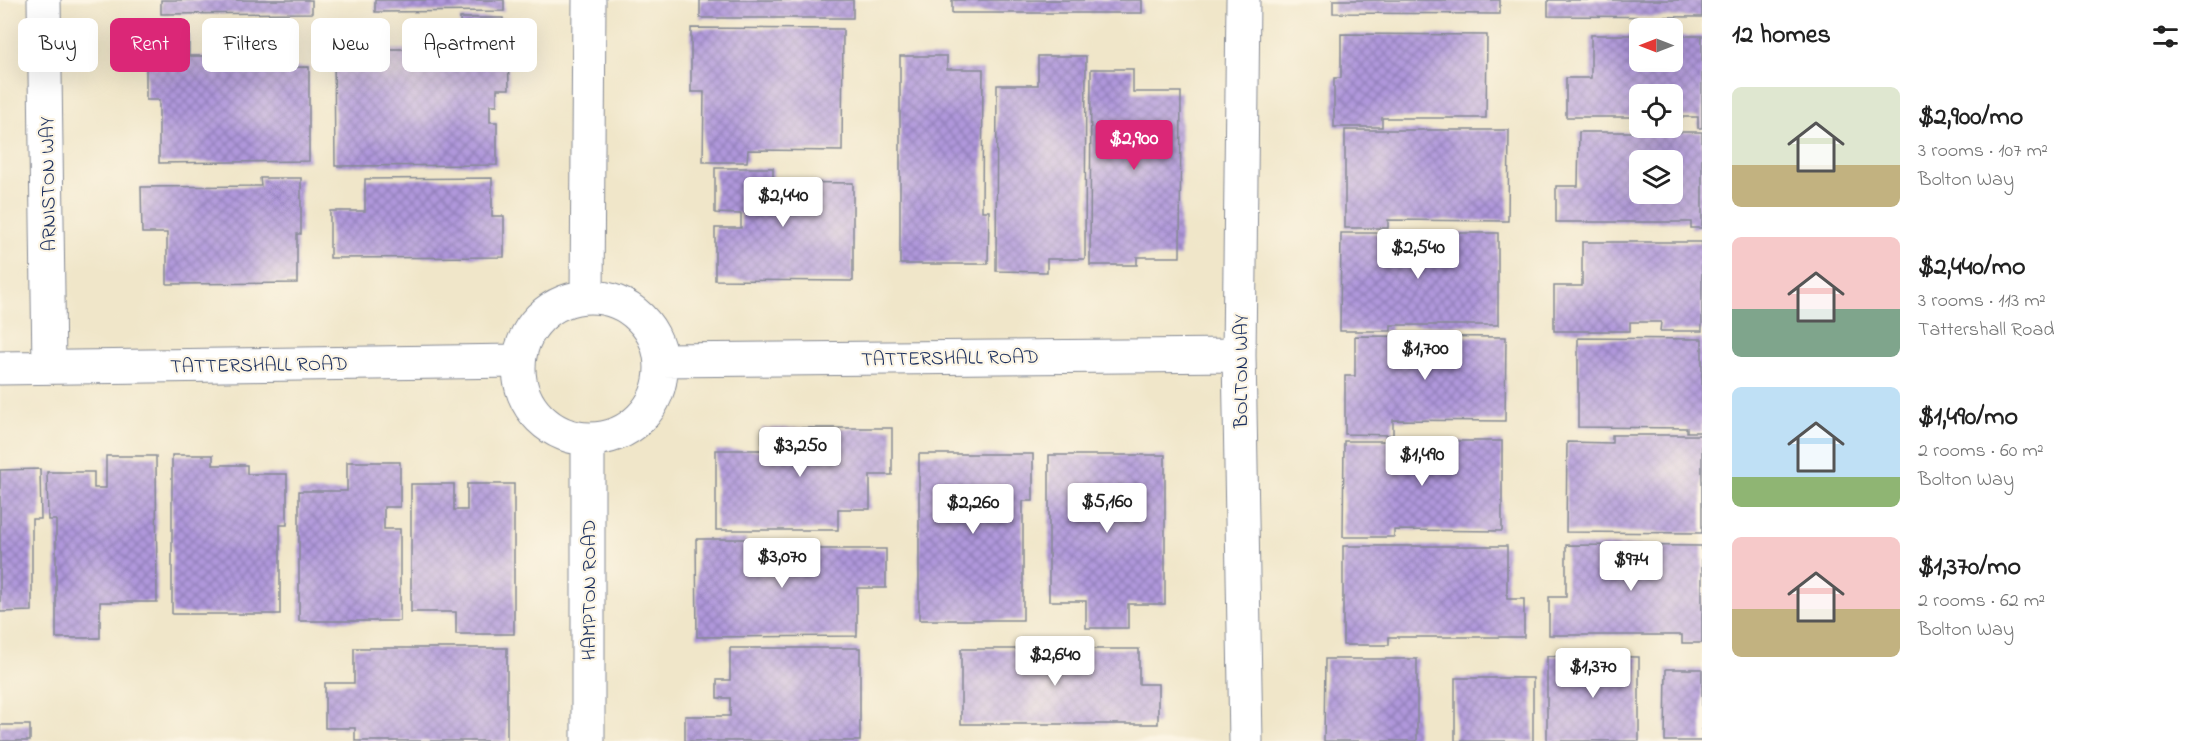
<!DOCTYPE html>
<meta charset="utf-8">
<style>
body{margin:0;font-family:"Indie Flower",sans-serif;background:#f6f6f6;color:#222;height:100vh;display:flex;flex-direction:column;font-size:22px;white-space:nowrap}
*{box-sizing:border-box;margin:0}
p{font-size:20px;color:#767676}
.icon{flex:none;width:33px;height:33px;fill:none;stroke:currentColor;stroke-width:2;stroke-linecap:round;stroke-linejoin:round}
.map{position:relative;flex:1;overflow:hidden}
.side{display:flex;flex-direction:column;background:#fff;width:510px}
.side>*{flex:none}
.top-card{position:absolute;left:18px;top:18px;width:570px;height:54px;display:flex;gap:12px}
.needle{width:39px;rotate:270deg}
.tools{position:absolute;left:1629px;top:18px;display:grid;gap:12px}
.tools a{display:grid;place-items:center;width:54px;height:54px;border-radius:9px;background:#fff;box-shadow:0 6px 24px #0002;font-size:30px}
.price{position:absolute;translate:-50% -51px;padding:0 14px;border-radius:6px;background:#fff;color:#222;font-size:20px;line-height:39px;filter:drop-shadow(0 2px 3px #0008)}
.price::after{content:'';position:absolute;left:50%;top:36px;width:18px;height:14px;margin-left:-9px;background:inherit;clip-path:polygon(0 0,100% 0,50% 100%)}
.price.selected{background:#db2777;color:#fff}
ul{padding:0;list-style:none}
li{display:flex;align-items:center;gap:18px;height:150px;padding:0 30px}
li span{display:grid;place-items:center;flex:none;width:168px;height:120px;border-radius:9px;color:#555}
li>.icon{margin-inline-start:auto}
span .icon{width:72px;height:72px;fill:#fffc;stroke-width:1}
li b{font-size:26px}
h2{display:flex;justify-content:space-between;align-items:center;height:72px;padding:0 30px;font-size:26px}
.pill{padding:0 21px;border-radius:9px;background:#fff;box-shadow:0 6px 24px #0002;font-size:21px;line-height:54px}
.pill.selected{background:#db2777;color:#fff}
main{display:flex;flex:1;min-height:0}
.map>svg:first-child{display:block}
</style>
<main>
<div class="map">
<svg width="1702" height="741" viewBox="0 0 1702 741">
<defs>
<pattern id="building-cross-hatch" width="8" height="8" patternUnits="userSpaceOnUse" patternTransform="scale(1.5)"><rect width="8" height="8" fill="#b098db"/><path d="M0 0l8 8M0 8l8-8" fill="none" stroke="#8e7cb5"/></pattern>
</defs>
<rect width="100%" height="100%" fill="#fcf5e5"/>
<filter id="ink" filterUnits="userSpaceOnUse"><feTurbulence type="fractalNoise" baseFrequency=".0167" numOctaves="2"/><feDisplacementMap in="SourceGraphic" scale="12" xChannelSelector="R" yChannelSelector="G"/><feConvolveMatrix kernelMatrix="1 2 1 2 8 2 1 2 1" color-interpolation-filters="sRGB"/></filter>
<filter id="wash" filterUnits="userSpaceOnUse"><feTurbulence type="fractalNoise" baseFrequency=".008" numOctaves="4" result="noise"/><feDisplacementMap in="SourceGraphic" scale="24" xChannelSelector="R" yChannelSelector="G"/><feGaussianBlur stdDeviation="1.35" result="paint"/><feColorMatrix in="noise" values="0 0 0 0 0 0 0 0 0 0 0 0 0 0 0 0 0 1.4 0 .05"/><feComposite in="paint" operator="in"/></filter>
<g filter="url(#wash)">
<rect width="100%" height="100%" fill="#f0e6c9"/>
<g id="blocks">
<path fill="url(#building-cross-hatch)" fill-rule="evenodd" d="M 161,0 L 312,0 L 312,13 L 161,14 Z
M 375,0 L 504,0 L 504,11 L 375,12 Z
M 700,0 L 853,0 L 853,18 L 700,18 Z
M 952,0 L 1142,0 L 1142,13 L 952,13 Z
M 1333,0 L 1500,0 L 1500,14 L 1333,13 Z
M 1548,0 L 1702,0 L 1702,17 L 1548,16 Z
M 460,18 L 503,18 L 503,41 L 508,40 L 509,89 L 497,89 L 497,105 L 490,105 L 490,122 L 497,122 L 497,165 L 335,166 L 334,49 L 461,49 Z
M 691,28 L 843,29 L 842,151 L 748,150 L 747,162 L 703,162 L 704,92 L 691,92 Z
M 146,31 L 189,31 L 189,56 L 222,56 L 222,68 L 309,67 L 309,161 L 159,163 L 159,100 L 146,100 Z
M 1341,34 L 1487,35 L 1486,118 L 1382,118 L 1382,127 L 1334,127 L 1334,78 L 1341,78 Z
M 1591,35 L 1640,35 L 1640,62 L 1672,62 L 1672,36 L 1702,36 L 1702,128 L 1698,128 L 1698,117 L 1672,117 L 1672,94 L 1640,94 L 1640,117 L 1566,117 L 1566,78 L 1591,78 Z
M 900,56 L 947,56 L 947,69 L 983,69 L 982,211 L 989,211 L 988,264 L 900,264 Z
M 1038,56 L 1086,56 L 1085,259 L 1047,259 L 1047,272 L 996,271 L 997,85 L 1038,85 Z
M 1091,69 L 1133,69 L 1133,92 L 1181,92 L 1180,257 L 1137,257 L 1137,265 L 1090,265 Z
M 1345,130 L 1509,130 L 1508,221 L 1388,220 L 1388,228 L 1345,228 Z
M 1579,132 L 1702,132 L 1702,228 L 1691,228 L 1691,222 L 1556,222 L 1556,186 L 1578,186 ZM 1640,160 L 1672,160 L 1672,194 L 1640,194 Z
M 715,168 L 773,168 L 773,182 L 853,183 L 853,281 L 715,280 L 715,228 L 741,228 L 741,214 L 715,213 Z
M 260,178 L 301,178 L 301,234 L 297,234 L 297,283 L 167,284 L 167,233 L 142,233 L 141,187 L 261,186 Z
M 492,178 L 492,216 L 504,216 L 504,257 L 330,258 L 330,211 L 365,211 L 365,179 Z
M 1341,233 L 1498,233 L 1498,325 L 1391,325 L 1391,331 L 1340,331 Z
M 1582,242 L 1702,242 L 1702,331 L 1660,331 L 1661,322 L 1630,322 L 1630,331 L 1554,331 L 1554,286 L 1582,286 Z
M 1355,336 L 1506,337 L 1505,421 L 1393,420 L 1393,435 L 1345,434 L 1345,376 L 1355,376 Z
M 1578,338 L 1702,339 L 1702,432 L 1687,432 L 1687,428 L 1578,427 Z
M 762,428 L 892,428 L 892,475 L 870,475 L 870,509 L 838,509 L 838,530 L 716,530 L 716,450 L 762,450 Z
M 1612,435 L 1702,435 L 1702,533 L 1566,532 L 1567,442 L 1612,443 Z
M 1344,441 L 1502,441 L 1502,531 L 1394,530 L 1394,537 L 1343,537 Z
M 919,454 L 1033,454 L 1033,501 L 1023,501 L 1023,620 L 919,620 Z
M 172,455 L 213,455 L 213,465 L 247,465 L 247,474 L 287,474 L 287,525 L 280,525 L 280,614 L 172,614 Z
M 1049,455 L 1165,455 L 1165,604 L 1128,604 L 1128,628 L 1086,628 L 1086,601 L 1049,601 Z
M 106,456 L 156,456 L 157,602 L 100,602 L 100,638 L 56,638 L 56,520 L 48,520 L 47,472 L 94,472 L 94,488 L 106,488 Z
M 347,462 L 400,462 L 400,507 L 384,507 L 384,529 L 400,529 L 400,621 L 299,621 L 299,491 L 347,491 Z
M 40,469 L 41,519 L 32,519 L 32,611 L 0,612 L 0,470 Z
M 411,484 L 454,484 L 454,510 L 467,510 L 467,484 L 514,484 L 514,634 L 456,634 L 456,612 L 411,612 Z
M 696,539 L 746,539 L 746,549 L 886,549 L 886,588 L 857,588 L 857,636 L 697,637 Z
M 1566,545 L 1702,546 L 1702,643 L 1682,643 L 1682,635 L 1549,635 L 1549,597 L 1566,597 Z
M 1343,546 L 1507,546 L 1507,599 L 1524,599 L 1524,637 L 1389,637 L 1389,645 L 1343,645 Z
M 354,648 L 507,648 L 507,741 L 355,741 L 355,728 L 325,728 L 325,683 L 354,683 Z
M 730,648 L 860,648 L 860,741 L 685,741 L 685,716 L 730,716 L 730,698 L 717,698 L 717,680 L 730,680 Z
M 961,649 L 1139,649 L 1139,684 L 1158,684 L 1158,724 L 961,724 Z
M 1547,656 L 1639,657 L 1639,741 L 1547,741 Z
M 1325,659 L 1417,659 L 1417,741 L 1324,741 Z
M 1666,669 L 1702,669 L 1702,741 L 1665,741 Z
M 1455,678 L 1533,678 L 1533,741 L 1455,741 Z
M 0,725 L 30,725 L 30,741 L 0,741 Z"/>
</g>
</g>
<g filter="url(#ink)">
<use href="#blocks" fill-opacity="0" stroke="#868a94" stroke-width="1.5"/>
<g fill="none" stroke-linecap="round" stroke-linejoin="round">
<g stroke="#868a94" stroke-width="35">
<path id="street" d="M 44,0 L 49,367
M 1243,0 L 1239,355 L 1246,741
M 587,296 L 589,0
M519 368a71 71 0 1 1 142 0a71 71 0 1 1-142 0Z
M 661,360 L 1239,355
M 0,368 L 519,361
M 588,440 L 588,741"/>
</g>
<use href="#street" stroke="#fff" stroke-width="33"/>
</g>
</g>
<g text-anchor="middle" stroke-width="4.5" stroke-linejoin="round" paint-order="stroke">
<g font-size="20" fill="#1b2f5e" stroke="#fcf5e5">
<text transform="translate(47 184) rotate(-91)" y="7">ARNISTON WAY</text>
<text transform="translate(950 357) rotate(-1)" y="7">TATTERSHALL ROAD</text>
<text transform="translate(259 364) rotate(-1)" y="7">TATTERSHALL ROAD</text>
<text transform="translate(1240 371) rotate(-90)" y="7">BOLTON WAY</text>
<text transform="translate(588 590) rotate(-90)" y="7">HAMPTON ROAD</text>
</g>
</g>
</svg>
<div class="tools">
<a><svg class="needle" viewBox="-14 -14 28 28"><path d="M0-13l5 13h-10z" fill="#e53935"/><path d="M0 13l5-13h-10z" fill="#767676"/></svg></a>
<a><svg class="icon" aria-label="locate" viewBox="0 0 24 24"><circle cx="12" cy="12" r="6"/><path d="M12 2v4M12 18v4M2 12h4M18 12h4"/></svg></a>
<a><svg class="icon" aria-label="layers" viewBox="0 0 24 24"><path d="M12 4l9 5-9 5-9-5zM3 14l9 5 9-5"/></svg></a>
</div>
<b class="price selected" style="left:1134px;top:171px">$2,900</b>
<b class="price" style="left:783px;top:228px">$2,440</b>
<b class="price" style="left:1418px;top:280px">$2,540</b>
<b class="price" style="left:1425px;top:381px">$1,700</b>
<b class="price" style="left:800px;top:478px">$3,250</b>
<b class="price" style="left:1422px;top:487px">$1,490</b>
<b class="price" style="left:1107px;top:534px">$5,160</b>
<b class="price" style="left:973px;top:535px">$2,260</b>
<b class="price" style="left:782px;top:589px">$3,070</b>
<b class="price" style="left:1631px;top:592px">$974</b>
<b class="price" style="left:1055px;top:687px">$2,640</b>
<b class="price" style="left:1593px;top:699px">$1,370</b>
<div class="top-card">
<a class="pill">Buy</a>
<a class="pill selected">Rent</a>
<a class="pill">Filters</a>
<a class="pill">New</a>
<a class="pill">Apartment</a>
</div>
</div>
<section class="side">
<h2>12 homes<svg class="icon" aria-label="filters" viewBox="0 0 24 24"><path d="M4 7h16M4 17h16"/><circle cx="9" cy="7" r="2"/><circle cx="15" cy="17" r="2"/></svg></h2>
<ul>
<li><span style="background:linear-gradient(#dfe7d0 65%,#c2b280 0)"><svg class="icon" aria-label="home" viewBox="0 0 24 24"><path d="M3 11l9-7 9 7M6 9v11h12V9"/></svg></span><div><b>$2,900/mo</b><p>3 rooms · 107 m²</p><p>Bolton Way</p></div></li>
<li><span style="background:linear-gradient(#f6c9c9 60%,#7fa58c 0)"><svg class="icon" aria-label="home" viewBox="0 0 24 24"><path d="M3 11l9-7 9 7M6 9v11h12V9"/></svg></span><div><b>$2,440/mo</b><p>3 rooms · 113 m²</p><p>Tattershall Road</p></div></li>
<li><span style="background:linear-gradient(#bfe0f5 75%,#8fb573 0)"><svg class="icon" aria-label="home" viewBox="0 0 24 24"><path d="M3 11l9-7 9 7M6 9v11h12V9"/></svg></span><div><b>$1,490/mo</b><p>2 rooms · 60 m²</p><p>Bolton Way</p></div></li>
<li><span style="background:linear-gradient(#f6c9c9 60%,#c2b280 0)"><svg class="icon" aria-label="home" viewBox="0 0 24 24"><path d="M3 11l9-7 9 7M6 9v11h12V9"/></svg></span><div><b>$1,370/mo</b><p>2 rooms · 62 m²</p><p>Bolton Way</p></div></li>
</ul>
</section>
</main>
